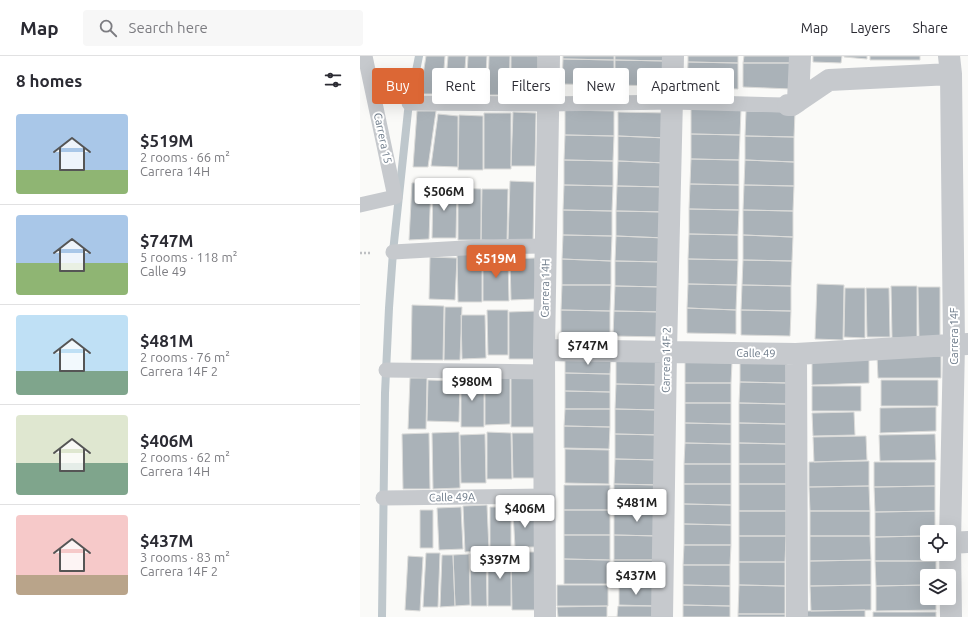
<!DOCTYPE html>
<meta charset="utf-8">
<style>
body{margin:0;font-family:Ubuntu,sans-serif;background:#f7f7f7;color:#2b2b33;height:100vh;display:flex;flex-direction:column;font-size:15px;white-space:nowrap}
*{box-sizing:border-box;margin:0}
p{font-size:13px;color:#7c7c81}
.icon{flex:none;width:22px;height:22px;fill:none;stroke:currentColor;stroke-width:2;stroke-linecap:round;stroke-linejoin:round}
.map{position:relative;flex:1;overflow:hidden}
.drawer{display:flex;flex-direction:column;background:#fff;width:360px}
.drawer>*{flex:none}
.guide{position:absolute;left:12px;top:12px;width:380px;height:36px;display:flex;gap:8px}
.fabs{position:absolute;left:560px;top:469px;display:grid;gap:8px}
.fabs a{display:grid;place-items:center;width:36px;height:36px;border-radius:4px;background:#fff;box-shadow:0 4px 16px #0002;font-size:20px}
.price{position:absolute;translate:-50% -34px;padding:0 9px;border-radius:4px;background:#fff;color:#222;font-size:13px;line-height:26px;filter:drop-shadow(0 1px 2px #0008)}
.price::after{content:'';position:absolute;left:50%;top:24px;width:12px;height:9px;margin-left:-6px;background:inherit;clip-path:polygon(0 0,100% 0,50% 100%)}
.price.on{background:#dc6735;color:#fff}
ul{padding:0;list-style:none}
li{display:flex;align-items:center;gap:12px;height:100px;padding:0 16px}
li+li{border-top:1px solid #e1e1e2}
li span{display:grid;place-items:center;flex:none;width:112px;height:80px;border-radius:4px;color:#555}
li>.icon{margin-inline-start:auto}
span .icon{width:48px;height:48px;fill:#fffc;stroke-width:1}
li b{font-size:17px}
h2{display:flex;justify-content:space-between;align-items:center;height:48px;padding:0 16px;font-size:17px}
.pill{padding:0 14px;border-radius:4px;background:#fff;box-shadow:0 4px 16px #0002;font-size:14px;line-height:36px}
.pill.on{background:#dc6735;color:#fff}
header{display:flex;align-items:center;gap:24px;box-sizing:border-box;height:56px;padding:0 20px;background:#fff;border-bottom:1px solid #e1e1e2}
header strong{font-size:19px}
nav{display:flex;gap:22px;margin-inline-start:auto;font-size:14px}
.search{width:280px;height:36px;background:#f7f7f7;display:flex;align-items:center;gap:10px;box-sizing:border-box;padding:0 14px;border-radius:4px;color:#7c7c81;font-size:15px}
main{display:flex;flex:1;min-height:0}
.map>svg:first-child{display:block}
</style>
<header>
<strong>Map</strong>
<div class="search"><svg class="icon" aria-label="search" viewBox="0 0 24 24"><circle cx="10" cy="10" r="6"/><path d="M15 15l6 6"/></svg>Search here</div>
<nav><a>Map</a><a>Layers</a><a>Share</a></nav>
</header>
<main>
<section class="drawer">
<h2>8 homes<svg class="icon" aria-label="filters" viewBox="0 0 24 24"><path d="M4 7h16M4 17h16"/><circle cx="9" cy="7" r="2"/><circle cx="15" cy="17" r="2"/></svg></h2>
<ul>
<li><span style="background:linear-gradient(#a9c7e8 70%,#8fb573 0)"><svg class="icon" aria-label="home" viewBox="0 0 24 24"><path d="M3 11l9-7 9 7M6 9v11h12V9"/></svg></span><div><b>$519M</b><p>2 rooms · 66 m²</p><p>Carrera 14H</p></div></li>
<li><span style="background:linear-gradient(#a9c7e8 60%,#8fb573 0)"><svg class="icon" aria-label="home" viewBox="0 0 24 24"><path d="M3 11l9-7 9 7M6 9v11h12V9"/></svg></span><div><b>$747M</b><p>5 rooms · 118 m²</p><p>Calle 49</p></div></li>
<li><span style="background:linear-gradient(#bfe0f5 70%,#7fa58c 0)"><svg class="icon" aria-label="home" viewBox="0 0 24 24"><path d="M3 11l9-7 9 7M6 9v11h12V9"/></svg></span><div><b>$481M</b><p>2 rooms · 76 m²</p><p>Carrera 14F 2</p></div></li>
<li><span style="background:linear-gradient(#dfe7d0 60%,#7fa58c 0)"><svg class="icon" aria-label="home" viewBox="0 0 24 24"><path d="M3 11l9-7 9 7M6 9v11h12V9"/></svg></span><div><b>$406M</b><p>2 rooms · 62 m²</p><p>Carrera 14H</p></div></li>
<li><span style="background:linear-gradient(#f6c9c9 75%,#b9a48a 0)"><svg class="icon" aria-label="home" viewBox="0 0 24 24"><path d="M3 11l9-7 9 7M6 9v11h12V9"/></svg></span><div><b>$437M</b><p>3 rooms · 83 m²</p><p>Carrera 14F 2</p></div></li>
</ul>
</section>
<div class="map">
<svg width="608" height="561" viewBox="0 0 608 561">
<rect width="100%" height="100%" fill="#fafaf8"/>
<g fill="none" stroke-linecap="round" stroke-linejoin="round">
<path stroke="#bec7cc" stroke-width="8" d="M 22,561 L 25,337 L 29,252 L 33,196 L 48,55 L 59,0"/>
</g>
<path fill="#aab2b8" stroke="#dcdcda" d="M 66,0 L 85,0 L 82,38 L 60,38 Z
M 88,0 L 106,0 L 103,38 L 85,37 Z
M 108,0 L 127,0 L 125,39 L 106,38 Z
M 129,0 L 150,0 L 149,39 L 128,39 Z
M 151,0 L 178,0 L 178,36 L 151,36 Z
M 203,0 L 254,0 L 254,4 L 203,3 Z
M 255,0 L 306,0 L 306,5 L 255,4 Z
M 328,0 L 378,0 L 378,7 L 328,6 Z
M 384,0 L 431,0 L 431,7 L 383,7 Z
M 453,0 L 482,0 L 481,7 L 453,6 Z
M 484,0 L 507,0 L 507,3 L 484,1 Z
M 510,0 L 560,0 L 560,4 L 510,4 Z
M 203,3 L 254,4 L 254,29 L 202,28 Z
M 255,4 L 306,5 L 306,30 L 255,29 Z
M 328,6 L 378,7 L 378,33 L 327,32 Z
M 383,7 L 431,7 L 431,33 L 383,31 Z
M 331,53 L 381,54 L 380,79 L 331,78 Z
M 205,54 L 254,55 L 254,80 L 205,79 Z
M 57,55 L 76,55 L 68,111 L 53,111 Z
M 386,55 L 435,56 L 434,81 L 385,80 Z
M 153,56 L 176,57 L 175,110 L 151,110 Z
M 258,56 L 308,57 L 307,82 L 258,80 Z
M 124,57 L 151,57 L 151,113 L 124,113 Z
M 78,58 L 98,60 L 98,111 L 71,110 Z
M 99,59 L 123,60 L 123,114 L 98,114 Z
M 331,78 L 380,79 L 379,104 L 331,103 Z
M 205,79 L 254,80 L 253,105 L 204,104 Z
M 258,80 L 307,82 L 306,107 L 258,105 Z
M 385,80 L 434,81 L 434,106 L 385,104 Z
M 331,103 L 379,104 L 379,129 L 330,128 Z
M 204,104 L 253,105 L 253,130 L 204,129 Z
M 385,104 L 434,106 L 434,130 L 384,129 Z
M 258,105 L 306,107 L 306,131 L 257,130 Z
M 150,125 L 174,126 L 173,186 L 148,185 Z
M 71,126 L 69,183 L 49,184 L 52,127 Z
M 330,128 L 379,129 L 379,154 L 329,153 Z
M 73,129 L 97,130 L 96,182 L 72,182 Z
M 204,129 L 253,130 L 252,155 L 203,154 Z
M 384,129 L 434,130 L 433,155 L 383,154 Z
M 257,130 L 306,131 L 306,156 L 256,155 Z
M 98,132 L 121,133 L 121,184 L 98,184 Z
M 122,133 L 148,133 L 147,185 L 121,184 Z
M 329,153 L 379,154 L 378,179 L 329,178 Z
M 203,154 L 252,155 L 252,180 L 203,179 Z
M 383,154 L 433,155 L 433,181 L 383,179 Z
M 256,155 L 306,156 L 305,182 L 256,180 Z
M 329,178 L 378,179 L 378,204 L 328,203 Z
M 203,179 L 252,180 L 251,205 L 202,203 Z
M 383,179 L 433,181 L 432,205 L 383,204 Z
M 256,180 L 305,182 L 304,206 L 255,205 Z
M 97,198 L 122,198 L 122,246 L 98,246 Z
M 70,201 L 97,202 L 95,244 L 69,243 Z
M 123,201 L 148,201 L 149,245 L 123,245 Z
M 175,202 L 176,243 L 151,244 L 150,203 Z
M 202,203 L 251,205 L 251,229 L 202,229 Z
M 328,203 L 378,204 L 377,229 L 328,228 Z
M 383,204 L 432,205 L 431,230 L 382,229 Z
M 255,205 L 304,206 L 304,231 L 255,230 Z
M 328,228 L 377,229 L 376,254 L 327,252 Z
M 457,228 L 484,229 L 483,284 L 455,283 Z
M 202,229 L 251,229 L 250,255 L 201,254 Z
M 382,229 L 431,230 L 431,255 L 381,254 Z
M 255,230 L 304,231 L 303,256 L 254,255 Z
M 531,230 L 557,230 L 557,282 L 532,282 Z
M 558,231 L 580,231 L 580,280 L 559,281 Z
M 485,232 L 505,232 L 505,282 L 484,281 Z
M 506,232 L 529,232 L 530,281 L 507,281 Z
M 52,249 L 84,250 L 83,304 L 51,304 Z
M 85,251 L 102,251 L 100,304 L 84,304 Z
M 327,252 L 376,254 L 376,278 L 327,277 Z
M 127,254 L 148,254 L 148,299 L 128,299 Z
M 201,254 L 250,255 L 250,280 L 201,278 Z
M 381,254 L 431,255 L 430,280 L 381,279 Z
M 177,255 L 176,303 L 149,303 L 149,256 Z
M 254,255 L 303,256 L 303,281 L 253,280 Z
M 101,259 L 125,259 L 126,302 L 102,303 Z
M 517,300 L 581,300 L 581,322 L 518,322 Z
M 509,301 L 509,327 L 452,329 L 452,302 Z
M 205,302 L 251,303 L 250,318 L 205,317 Z
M 256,303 L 301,304 L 301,329 L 256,328 Z
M 325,306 L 372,307 L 371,327 L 325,327 Z
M 380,306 L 427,307 L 427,327 L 380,326 Z
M 205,317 L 250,318 L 250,336 L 205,335 Z
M 101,320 L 124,320 L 124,371 L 101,371 Z
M 125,320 L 150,320 L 150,368 L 125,369 Z
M 50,322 L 67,322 L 66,373 L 48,373 Z
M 151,322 L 175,322 L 176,371 L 151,371 Z
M 68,324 L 100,325 L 99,366 L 67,365 Z
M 521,324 L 578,324 L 578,350 L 521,350 Z
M 380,326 L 427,327 L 426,348 L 379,347 Z
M 325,327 L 371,327 L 371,347 L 325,347 Z
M 256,328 L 301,329 L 300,354 L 255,353 Z
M 452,330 L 501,330 L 501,355 L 452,355 Z
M 205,335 L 250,336 L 250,353 L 205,353 Z
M 325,347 L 371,347 L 371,368 L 325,367 Z
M 379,347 L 426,348 L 426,368 L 379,367 Z
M 576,351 L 576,375 L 520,377 L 520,352 Z
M 205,353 L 250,353 L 250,371 L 204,370 Z
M 255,353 L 300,354 L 300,379 L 255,378 Z
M 494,356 L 495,379 L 453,380 L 452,357 Z
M 325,367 L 371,368 L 371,388 L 325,387 Z
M 379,367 L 426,368 L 426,388 L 379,387 Z
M 204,370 L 250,371 L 249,393 L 204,392 Z
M 99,376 L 100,432 L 73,433 L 72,377 Z
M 127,376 L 151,377 L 152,423 L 127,423 Z
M 69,377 L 70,433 L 43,433 L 42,378 Z
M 152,377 L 176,377 L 176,422 L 153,422 Z
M 125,378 L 126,427 L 101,427 L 100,379 Z
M 255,378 L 300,379 L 300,404 L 255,403 Z
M 575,378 L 576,404 L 520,405 L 519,379 Z
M 506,380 L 507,404 L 454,406 L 453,381 Z
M 325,387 L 371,388 L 371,408 L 324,408 Z
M 379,387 L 426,388 L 426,408 L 379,408 Z
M 205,393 L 249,394 L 249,428 L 205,427 Z
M 255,403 L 300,404 L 300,429 L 254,428 Z
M 509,405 L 509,430 L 449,431 L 449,406 Z
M 514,406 L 575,406 L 575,430 L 514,431 Z
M 324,408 L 371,408 L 371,428 L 324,428 Z
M 379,408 L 426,408 L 426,428 L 379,428 Z
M 254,428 L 300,429 L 299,454 L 254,454 Z
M 324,428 L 371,428 L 371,449 L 324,448 Z
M 379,428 L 426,428 L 426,455 L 379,455 Z
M 204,429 L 250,429 L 250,454 L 204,454 Z
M 509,430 L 510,455 L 450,455 L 449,431 Z
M 575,430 L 575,455 L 515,456 L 514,431 Z
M 324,448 L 371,449 L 371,469 L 324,468 Z
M 127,449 L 129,494 L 105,496 L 103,450 Z
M 101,451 L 103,493 L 79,494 L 77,452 Z
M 130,451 L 151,451 L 151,491 L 130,491 Z
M 60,454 L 73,454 L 73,492 L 60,492 Z
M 204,454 L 250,454 L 250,479 L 204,479 Z
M 254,454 L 299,454 L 299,480 L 254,479 Z
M 174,455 L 176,491 L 155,491 L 153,456 Z
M 379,455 L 426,455 L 426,480 L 379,480 Z
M 450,455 L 510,455 L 510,480 L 450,480 Z
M 575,455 L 575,476 L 567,476 L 567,480 L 515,481 L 515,456 Z
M 324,468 L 371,469 L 371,489 L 324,489 Z
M 204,479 L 250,479 L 250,504 L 204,503 Z
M 254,479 L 299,480 L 299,504 L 254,504 Z
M 379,480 L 426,480 L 425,506 L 379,506 Z
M 450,480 L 510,480 L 511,504 L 450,505 Z
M 567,480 L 567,498 L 576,498 L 576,505 L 515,505 L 515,481 Z
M 324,489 L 371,489 L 370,509 L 323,509 Z
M 151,496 L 176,496 L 176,554 L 152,554 Z
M 66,497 L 80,497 L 78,551 L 63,551 Z
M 109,498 L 110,549 L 95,550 L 93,499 Z
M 110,498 L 126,498 L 127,550 L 111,550 Z
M 82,499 L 93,499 L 95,550 L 80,551 Z
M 128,499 L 151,499 L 151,550 L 128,550 Z
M 48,500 L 63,501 L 60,555 L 45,554 Z
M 204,503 L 250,504 L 249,528 L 204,528 Z
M 254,504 L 299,504 L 298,530 L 253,529 Z
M 511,504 L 511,529 L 450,530 L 450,505 Z
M 515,505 L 576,505 L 576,520 L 567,520 L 567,529 L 516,530 Z
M 379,506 L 425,506 L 425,530 L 379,529 Z
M 323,509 L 370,509 L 370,530 L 323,529 Z
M 197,529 L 248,529 L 248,550 L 197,550 Z
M 323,529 L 370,530 L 370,550 L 323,549 Z
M 379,529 L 425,530 L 425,558 L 378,558 Z
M 511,529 L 511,554 L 451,555 L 450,530 Z
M 567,529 L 567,542 L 576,542 L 576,554 L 516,555 L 516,530 Z
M 259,530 L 294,531 L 294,550 L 259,549 Z
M 323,549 L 370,550 L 370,561 L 323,561 Z
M 247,550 L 247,561 L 198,561 L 197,551 Z
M 258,550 L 295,550 L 295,561 L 248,561 L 257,561 Z
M 505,554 L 505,561 L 446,561 L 446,555 Z
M 513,556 L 576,556 L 576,561 L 513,561 Z
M 378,558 L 425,558 L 425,561 L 378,561 Z"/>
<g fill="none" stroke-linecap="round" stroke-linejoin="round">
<path stroke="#bec0c3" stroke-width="2.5" stroke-dasharray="2 2" stroke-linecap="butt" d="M 0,197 L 11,197"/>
<path stroke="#c6c9cd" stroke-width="15" d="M 49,47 L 188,48 L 313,46 L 425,49
M 0,149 L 35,141 L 5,0
M 33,196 L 122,191 L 186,190
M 26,314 L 185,316
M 23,442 L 185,440"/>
<path stroke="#c6c9cd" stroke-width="22" d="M 589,0 L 591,18 L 594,288 L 590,487 L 591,561
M 438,45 L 469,24 L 591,18
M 428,49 L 432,49 L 438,45 L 440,0
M 184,294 L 436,298 L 608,288
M 436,298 L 437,561
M 590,487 L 608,486
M 185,561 L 184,294 L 189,0
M 302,561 L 306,295 L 313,0"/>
</g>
<g text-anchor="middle" stroke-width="4" stroke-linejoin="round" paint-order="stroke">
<g font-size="11" fill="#6a7887" stroke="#fff">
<text transform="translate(23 82) rotate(78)" y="4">Carrera 15</text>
<text transform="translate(185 232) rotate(-89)" y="4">Carrera 14H</text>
<text transform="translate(594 280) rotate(-90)" y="4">Carrera 14F</text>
<text transform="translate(396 297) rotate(1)" y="4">Calle 49</text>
<text transform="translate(306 304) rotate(-89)" y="4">Carrera 14F 2</text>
<text transform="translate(92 441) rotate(-1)" y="4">Calle 49A</text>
</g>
</g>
</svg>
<div class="fabs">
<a><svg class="icon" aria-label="locate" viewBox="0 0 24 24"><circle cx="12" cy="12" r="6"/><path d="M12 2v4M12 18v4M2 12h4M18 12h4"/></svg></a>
<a><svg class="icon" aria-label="layers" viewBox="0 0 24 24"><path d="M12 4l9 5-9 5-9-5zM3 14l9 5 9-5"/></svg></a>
</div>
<b class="price" style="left:84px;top:156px">$506M</b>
<b class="price on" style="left:136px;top:223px">$519M</b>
<b class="price" style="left:228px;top:310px">$747M</b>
<b class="price" style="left:112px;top:346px">$980M</b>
<b class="price" style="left:277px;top:467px">$481M</b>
<b class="price" style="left:165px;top:473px">$406M</b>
<b class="price" style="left:140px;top:524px">$397M</b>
<b class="price" style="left:276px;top:540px">$437M</b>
<div class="guide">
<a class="pill on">Buy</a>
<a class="pill">Rent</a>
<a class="pill">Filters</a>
<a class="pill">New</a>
<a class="pill">Apartment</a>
</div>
</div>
</main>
